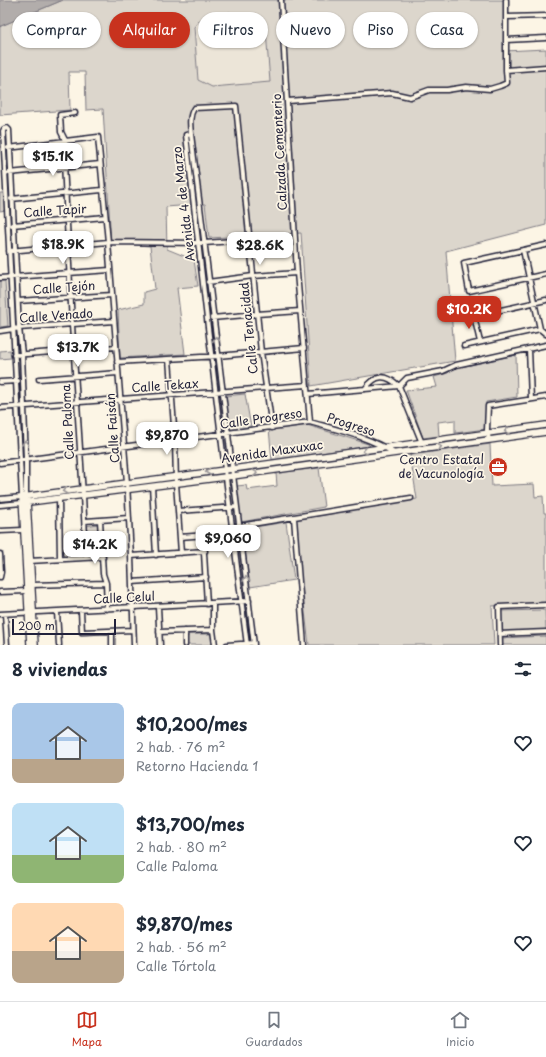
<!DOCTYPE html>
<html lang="es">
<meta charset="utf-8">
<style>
body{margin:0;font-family:"Playpen Sans",sans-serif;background:#f2f2f3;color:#1f2937;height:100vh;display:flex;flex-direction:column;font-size:15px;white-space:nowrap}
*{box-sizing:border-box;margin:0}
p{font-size:13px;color:#747a83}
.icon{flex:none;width:22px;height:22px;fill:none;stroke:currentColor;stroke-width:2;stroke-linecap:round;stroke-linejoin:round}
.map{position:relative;height:645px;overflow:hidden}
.details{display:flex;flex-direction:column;background:#fff;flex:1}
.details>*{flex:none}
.top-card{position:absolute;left:12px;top:12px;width:522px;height:36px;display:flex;gap:8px}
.scale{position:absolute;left:12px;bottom:10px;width:104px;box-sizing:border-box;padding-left:4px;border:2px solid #22223b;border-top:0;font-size:11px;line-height:14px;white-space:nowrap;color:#22223b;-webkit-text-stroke:3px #fcf5e5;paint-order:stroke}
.price{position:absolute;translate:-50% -34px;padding:0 9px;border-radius:8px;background:#fff;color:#222;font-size:13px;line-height:26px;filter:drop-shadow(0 1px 2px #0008)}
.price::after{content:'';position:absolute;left:50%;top:24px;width:12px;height:9px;margin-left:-6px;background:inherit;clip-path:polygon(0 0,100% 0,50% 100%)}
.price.selected{background:#c8321e;color:#fff}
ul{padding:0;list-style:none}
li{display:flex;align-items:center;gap:12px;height:100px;padding:0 12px}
li span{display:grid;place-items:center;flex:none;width:112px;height:80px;border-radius:8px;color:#555}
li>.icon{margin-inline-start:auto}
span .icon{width:48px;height:48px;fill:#fffc;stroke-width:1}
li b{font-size:17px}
h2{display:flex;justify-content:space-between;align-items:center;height:48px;padding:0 12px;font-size:17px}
.pill{padding:0 14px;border-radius:18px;background:#fff;box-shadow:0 1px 3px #0004;font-size:14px;line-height:36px}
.pill.selected{background:#c8321e;color:#fff}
.tab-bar{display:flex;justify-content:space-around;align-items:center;height:56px;border-top:1px solid #e0e1e3;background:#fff;font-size:11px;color:#747a83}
.tab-bar a{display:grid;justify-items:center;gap:2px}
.tab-bar .selected{color:#c8321e}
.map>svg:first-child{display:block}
</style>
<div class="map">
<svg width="546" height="645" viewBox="0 0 546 645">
<rect width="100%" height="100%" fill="#fcf5e5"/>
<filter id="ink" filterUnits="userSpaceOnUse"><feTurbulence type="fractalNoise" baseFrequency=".025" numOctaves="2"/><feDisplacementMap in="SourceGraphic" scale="8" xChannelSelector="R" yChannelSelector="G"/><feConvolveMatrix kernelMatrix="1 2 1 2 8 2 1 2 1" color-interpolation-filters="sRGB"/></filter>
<g filter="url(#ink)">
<path fill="#ece5d8" d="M 230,12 L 231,32 L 266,31 L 270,82 L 211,87 L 198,80 L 194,27 L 199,21 Z"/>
<path fill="#dcd6cc" stroke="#7f7c84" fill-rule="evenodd" d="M 63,0 L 504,0 L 504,51 L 546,49 L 546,225 L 446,251 L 455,361 L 311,386 L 301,233 L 209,238 L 205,204 L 166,207 L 167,249 L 194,260 L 198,286 L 177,288 L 185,354 L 120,358 L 118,310 L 144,304 L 144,292 L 155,289 L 150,246 L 111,243 L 103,109 L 86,110 L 85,72 L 69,72 L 70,110 L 0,115 L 0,27 L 1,26 ZM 230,12 L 231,32 L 266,31 L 270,82 L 212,87 L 198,80 L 194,27 L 199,21 Z
M 0,193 L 4,193 L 6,210 L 0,211 Z
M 0,281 L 5,281 L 8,326 L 0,327 Z
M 10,350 L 11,358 L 0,359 L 0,351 Z
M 516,355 L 517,397 L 486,402 L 486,429 L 455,433 L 455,420 L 438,422 L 439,436 L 423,438 L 406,390 L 437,387 L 434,377 L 448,373 L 452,369 Z
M 245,394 L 251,427 L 229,430 L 225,396 Z
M 300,425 L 307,425 L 368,444 L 370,446 L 272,460 L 269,429 Z
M 490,444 L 492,486 L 534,484 L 535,497 L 543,496 L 544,513 L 546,513 L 546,603 L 492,606 L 494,645 L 309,645 L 294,520 L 417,499 L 410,455 Z
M 319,468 L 324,507 L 241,522 L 237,486 L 246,485 L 247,490 L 277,486 L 276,473 Z
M 286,522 L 294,580 L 250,587 L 242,529 Z
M 98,524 L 98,525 L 101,557 L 87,557 L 86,526 Z
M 545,610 L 546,630 L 501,633 L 500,611 Z
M 188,634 L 213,634 L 214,645 L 188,645 L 187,644 L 187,637 L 188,637 Z
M 546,636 L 546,645 L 501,645 L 501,638 Z"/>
<path fill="#b2adab" stroke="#78757e" d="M 0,0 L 63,0 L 1,26 L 0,27 Z"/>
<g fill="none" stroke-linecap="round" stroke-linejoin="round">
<g stroke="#22223b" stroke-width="7">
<path id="minor" d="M 281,0 L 297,273 L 310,422
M 507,17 L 546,16
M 506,40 L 546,38
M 506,70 L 546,67
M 288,101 L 392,93 L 410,97 L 429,90 L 447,90 L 466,87 L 490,89 L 500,86 L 507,83 L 506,70 L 506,0
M 191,134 C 190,125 189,116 194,108 L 236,106 L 261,352 L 272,428
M 63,142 L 72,325 L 83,495 L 86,558
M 66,142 L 61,132 L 60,115 L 75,113
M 8,148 L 98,137 L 108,242 L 127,483 L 131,556 L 134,645
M 9,173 L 100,164
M 11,199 L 102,190
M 12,225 L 105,217
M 546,245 L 464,263 L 469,291 L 546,274
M 523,250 L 540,329 L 546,334
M 9,251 L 108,242 L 204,243 L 249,240
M 0,278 L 110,270
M 208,282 L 253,276 L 297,273
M 18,301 L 112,295
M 212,318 L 257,314 L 300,311
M 0,331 L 19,328 L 114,321
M 480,342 L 474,316 L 546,300
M 464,346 L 540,329
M 529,349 L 531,399
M 14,355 L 116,347
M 169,359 L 175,440 L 176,483 L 181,553
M 117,362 L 218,356 L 304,348
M 39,379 L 118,373
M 0,382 L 18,381
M 399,386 L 407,378 L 443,371 L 456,365 L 546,345
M 365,389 C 376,374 386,374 399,386 L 422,443
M 308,394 L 399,386
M 0,408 L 307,385
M 489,440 L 487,430 L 488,406 L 546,397
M 0,463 L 310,422 C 338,430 369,437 394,453
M 152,486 L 156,555
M 59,498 L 60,559
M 0,499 L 22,497 L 3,131 L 4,129 L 7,128 L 9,130 L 19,328 L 22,354 L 26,460 L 26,496
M 0,505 L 22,503
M 178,511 L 237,507
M 294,518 L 304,645
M 100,520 L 103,574 L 106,583 L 107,609
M 85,521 L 129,518
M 232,526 L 239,526 L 411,498
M 0,531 L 23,530
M 203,536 L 207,604
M 180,537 L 233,533
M 0,554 L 1,572 L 0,577
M 131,556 L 205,551
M 29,561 L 103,557
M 132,582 L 206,577
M 31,585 L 106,583
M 0,592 L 27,591
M 213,604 L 213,630 L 215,645
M 158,607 L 160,645
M 81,611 L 82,632 L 133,630
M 57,612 L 59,645
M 0,614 L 249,601
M 5,614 L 7,645
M 112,631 L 112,645
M 185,631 L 185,645
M 159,632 L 213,630
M 500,634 L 546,632
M 227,645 L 254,643
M 247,645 C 225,475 205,305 186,135 L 191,134 L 254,645
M 500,645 L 499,607 L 546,605"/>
</g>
<g stroke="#22223b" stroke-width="8">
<path id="major" d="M 27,500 L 35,645
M 22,503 L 233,476 L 546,432
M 30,645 L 22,497 L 232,469 L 546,425"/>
</g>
<use href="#minor" stroke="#fcf5e5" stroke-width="4"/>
<use href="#major" stroke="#fcf5e5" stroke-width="5.5"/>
</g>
<defs><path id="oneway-chevron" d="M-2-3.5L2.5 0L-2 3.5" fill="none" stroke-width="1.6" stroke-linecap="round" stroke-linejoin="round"/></defs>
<g stroke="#9a9698">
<use href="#oneway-chevron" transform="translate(216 339) rotate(-97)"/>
<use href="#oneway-chevron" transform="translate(507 431) rotate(172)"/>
<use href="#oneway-chevron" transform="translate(25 443) rotate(-93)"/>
<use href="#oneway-chevron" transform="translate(439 447) rotate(-8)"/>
<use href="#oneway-chevron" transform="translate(365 451) rotate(172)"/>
<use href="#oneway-chevron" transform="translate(208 472) rotate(173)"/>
<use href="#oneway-chevron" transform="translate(255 473) rotate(-8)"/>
<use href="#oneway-chevron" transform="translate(65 491) rotate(173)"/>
<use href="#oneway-chevron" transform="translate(246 579) rotate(-97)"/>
</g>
</g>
<defs>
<g id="office-disc" transform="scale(1)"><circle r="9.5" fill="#c8321e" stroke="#fcf5e5"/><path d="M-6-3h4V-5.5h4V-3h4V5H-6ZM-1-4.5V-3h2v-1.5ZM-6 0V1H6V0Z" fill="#fff"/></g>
</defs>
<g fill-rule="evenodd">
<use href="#office-disc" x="498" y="467"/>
</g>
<g text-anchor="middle" stroke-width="3.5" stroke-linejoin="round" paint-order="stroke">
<g font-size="12" fill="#22223b" stroke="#fcf5e5">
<text transform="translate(280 152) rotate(-93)" y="4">Calzada Cementerio</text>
<text transform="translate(184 204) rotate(-97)" y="4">Avenida 4 de Marzo</text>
<text transform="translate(55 211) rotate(-4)" y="4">Calle Tapir</text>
<text transform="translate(64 288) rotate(-4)" y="4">Calle Tejón</text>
<text transform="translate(56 316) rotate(-4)" y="4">Calle Venado</text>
<text transform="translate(249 328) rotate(-96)" y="4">Calle Tenacidad</text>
<text transform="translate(165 386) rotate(-4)" y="4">Calle Tekax</text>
<text transform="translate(261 419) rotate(-8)" y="4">Calle Progreso</text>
<text transform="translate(68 422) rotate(-93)" y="4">Calle Paloma</text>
<text transform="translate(351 425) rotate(18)" y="4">Progreso</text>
<text transform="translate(113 428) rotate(-94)" y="4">Calle Faisán</text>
<text transform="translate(272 452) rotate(-8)" y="4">Avenida Maxuxac</text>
<text transform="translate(124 598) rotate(-3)" y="4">Calle Celul</text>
</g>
<g font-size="12" fill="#22223b" stroke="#fcf5e5" text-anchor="end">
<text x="484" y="464">Centro Estatal<tspan x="484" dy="14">de Vacunología</tspan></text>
</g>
</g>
</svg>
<div class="scale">200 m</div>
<b class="price" style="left:53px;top:177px">$15.1K</b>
<b class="price" style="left:63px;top:265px">$18.9K</b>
<b class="price" style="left:260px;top:266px">$28.6K</b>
<b class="price selected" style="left:469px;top:330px">$10.2K</b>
<b class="price" style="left:78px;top:368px">$13.7K</b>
<b class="price" style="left:167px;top:456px">$9,870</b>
<b class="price" style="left:228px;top:559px">$9,060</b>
<b class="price" style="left:95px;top:565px">$14.2K</b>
<div class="top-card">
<a class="pill">Comprar</a>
<a class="pill selected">Alquilar</a>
<a class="pill">Filtros</a>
<a class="pill">Nuevo</a>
<a class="pill">Piso</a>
<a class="pill">Casa</a>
</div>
</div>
<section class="details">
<h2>8 viviendas<svg class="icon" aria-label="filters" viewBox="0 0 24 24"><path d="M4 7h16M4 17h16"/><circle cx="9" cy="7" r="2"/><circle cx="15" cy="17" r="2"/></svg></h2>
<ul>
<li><span style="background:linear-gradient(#a9c7e8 70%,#b9a48a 0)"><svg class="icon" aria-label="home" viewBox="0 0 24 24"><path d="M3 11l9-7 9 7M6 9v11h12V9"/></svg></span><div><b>$10,200/mes</b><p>2 hab. · 76 m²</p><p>Retorno Hacienda 1</p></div><svg class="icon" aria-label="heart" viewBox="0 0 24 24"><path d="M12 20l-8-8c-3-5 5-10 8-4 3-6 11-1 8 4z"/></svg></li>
<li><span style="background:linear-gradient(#bfe0f5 65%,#8fb573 0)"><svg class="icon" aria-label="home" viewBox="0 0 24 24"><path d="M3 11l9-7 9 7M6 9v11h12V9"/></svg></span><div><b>$13,700/mes</b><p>2 hab. · 80 m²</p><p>Calle Paloma</p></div><svg class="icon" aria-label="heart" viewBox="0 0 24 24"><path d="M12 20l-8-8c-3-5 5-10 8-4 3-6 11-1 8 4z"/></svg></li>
<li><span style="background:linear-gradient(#ffd9b3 60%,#b9a48a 0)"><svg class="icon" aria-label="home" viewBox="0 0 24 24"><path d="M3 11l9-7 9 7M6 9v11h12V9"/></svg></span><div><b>$9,870/mes</b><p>2 hab. · 56 m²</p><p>Calle Tórtola</p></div><svg class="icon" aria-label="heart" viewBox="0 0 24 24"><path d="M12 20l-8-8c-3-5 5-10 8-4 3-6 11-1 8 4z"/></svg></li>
</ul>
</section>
<nav class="tab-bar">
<a class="selected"><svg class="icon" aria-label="map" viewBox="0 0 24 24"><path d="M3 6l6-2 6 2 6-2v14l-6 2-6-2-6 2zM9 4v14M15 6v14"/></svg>Mapa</a>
<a><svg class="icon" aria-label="saved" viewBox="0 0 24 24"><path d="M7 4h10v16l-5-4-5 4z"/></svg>Guardados</a>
<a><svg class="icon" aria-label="home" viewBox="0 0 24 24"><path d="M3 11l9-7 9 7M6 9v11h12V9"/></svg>Inicio</a>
</nav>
